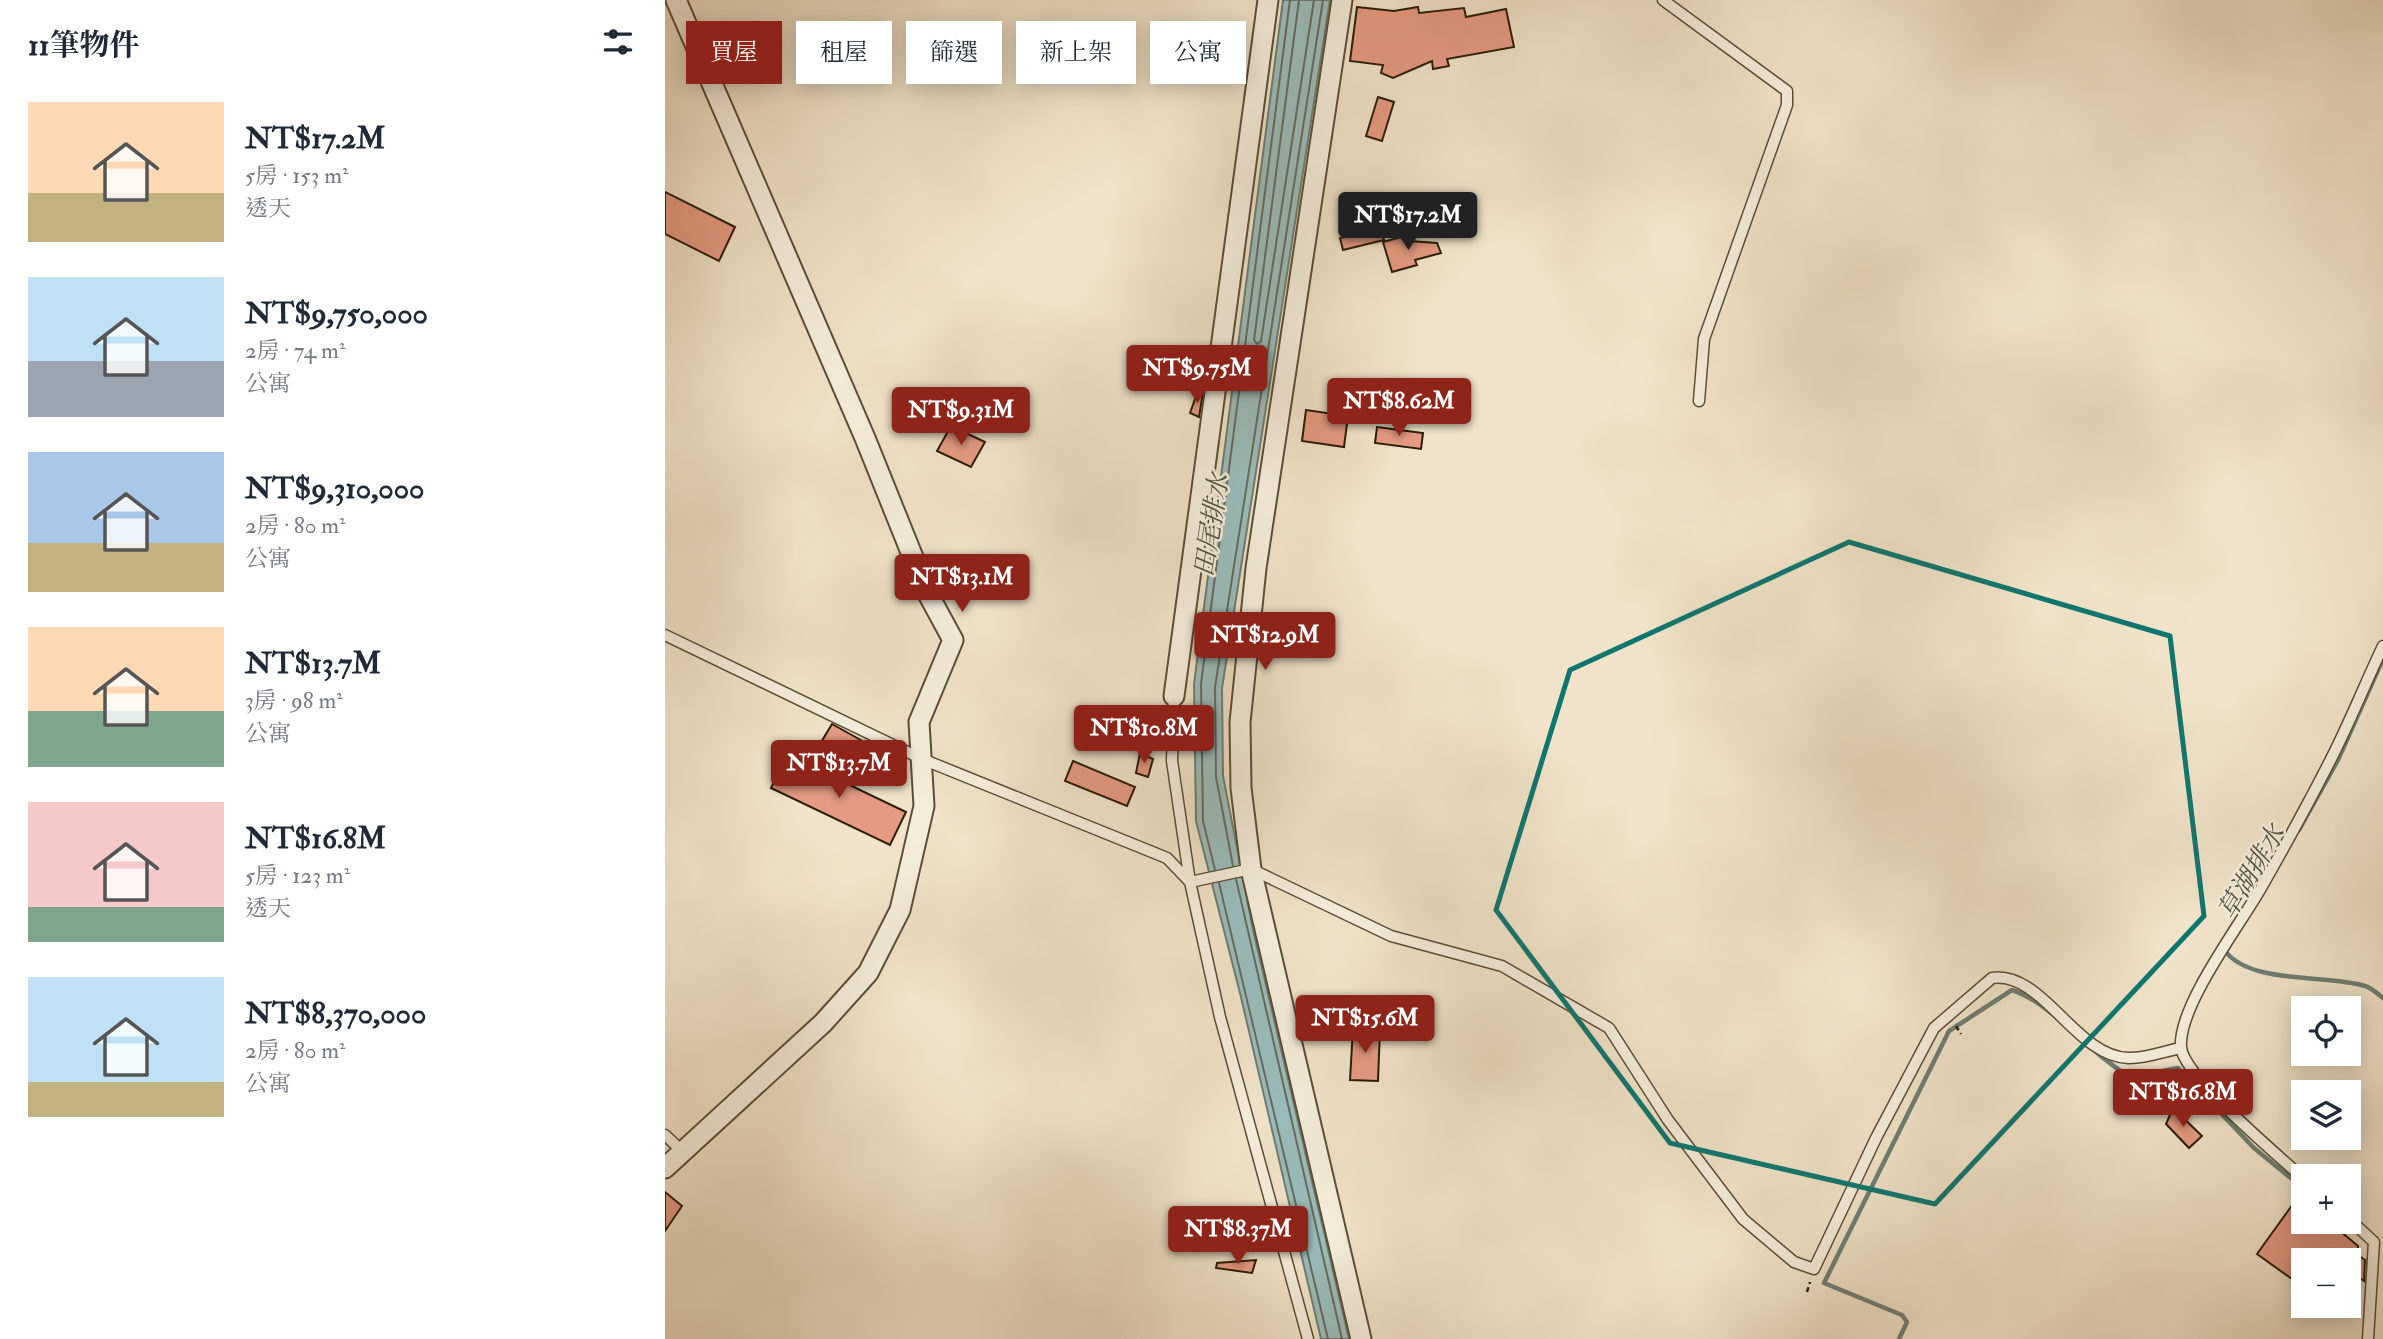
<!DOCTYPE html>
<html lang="zh-TW">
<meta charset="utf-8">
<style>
body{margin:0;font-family:"IM FELL Double Pica","Noto Serif TC",serif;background:#f2f2f3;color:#1f2937;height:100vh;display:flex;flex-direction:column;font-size:26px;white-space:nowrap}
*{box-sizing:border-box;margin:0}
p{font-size:23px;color:#747a83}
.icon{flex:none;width:38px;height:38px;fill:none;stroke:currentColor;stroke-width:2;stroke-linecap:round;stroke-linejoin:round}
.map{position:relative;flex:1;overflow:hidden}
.panel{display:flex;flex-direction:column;background:#fff;width:665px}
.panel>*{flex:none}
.guide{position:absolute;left:21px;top:21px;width:665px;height:63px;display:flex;gap:14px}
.buttons{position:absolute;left:1626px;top:996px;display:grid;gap:14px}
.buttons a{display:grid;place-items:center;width:70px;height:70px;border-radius:0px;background:#fff;box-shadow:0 4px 18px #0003;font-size:35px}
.price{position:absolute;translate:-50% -60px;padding:0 16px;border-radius:7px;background:#8f2418;color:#fff;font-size:23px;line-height:46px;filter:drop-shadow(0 2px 4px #0008)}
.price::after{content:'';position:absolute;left:50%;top:42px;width:21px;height:16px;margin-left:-10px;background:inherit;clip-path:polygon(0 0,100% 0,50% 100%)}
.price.active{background:#222;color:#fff}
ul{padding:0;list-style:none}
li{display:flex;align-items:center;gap:21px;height:175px;padding:0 28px}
li span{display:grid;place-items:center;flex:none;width:196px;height:140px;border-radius:0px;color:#555}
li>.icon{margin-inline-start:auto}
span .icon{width:84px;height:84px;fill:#fffc;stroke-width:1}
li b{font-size:30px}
h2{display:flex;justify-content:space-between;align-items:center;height:84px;padding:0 28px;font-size:30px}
.pill{padding:0 24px;border-radius:0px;background:#fff;box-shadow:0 4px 18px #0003;font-size:24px;line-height:63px}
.pill.active{background:#8f2418;color:#fff}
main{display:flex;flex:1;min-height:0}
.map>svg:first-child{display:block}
</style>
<main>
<section class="panel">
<h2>11筆物件<svg class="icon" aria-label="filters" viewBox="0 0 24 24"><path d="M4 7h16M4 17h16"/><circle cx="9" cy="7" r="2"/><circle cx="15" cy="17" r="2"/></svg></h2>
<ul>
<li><span style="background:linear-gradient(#ffd9b3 65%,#c2b280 0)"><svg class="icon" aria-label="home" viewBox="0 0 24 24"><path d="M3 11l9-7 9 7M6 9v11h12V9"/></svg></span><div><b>NT$17.2M</b><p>5房 · 153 m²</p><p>透天</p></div></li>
<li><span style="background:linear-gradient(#bfe0f5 60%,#9aa5b1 0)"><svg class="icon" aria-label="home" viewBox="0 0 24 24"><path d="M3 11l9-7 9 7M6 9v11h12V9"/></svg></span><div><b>NT$9,750,000</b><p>2房 · 74 m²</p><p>公寓</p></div></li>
<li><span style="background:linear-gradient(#a9c7e8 65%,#c2b280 0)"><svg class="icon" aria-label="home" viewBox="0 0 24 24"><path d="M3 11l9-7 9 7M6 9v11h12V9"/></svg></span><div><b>NT$9,310,000</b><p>2房 · 80 m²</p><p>公寓</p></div></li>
<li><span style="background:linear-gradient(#ffd9b3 60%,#7fa58c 0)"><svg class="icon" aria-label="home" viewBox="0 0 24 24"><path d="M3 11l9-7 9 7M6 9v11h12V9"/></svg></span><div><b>NT$13.7M</b><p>3房 · 98 m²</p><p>公寓</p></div></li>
<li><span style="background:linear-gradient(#f6c9c9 75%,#7fa58c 0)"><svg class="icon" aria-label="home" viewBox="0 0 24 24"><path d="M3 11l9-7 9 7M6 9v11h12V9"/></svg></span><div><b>NT$16.8M</b><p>5房 · 123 m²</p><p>透天</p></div></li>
<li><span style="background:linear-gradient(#bfe0f5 75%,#c2b280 0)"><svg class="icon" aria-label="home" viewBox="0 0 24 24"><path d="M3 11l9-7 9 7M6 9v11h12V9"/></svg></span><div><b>NT$8,370,000</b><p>2房 · 80 m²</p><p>公寓</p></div></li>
</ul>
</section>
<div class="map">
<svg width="1718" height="1339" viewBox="0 0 1718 1339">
<rect width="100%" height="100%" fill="#f0e3c9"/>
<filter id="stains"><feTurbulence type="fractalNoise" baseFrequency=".00286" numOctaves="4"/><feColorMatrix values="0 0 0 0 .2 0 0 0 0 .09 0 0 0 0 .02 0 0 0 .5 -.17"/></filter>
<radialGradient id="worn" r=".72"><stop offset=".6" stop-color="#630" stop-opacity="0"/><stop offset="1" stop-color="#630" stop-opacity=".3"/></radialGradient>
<path fill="#9bbdbc" stroke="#6e7d73" stroke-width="2" d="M 618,0 L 665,0 L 557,688 L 558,776 L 588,930 L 684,1339 L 656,1339 L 575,993 L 531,821 L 529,684 Z"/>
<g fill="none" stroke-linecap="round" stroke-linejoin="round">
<path stroke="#636c60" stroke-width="2" d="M 634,0 L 589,340 L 592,344 L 596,341 L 649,0
M 568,866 L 551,777 L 550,687 L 658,0
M 550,870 L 538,821 L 536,684 L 625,0
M 571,879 L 677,1339
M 554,883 L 663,1339"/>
<path stroke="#6e7d73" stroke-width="4.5" d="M 1634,830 L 1673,760 L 1718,659
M 1560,951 C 1586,985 1663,974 1700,986 C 1707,988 1713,994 1718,998
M 1679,1222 L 1688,1229
M 1234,1339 L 1242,1322 L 1237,1315 L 1159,1283 L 1284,1031 L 1347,990 C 1387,1003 1425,1054 1465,1077 L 1513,1068 L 1589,1148 L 1638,1188"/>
</g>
<path fill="#e59a81" stroke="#2b1c05" stroke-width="2" d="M 692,7 L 729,11 L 753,7 L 754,13 L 799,8 L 801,17 L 841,9 L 849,47 L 782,59 L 784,66 L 768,69 L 767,61 L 728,78 L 716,73 L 718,65 L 685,61 Z
M 713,97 L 729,102 L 717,141 L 701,136 Z
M 0,192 L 70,227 L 54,261 L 0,234 Z
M 716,229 L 719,240 L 678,250 L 675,238 Z
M 743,235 L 745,241 L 772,243 L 776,253 L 750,260 L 752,265 L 727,272 L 718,242 Z
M 533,391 L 538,393 L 534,417 L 525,413 Z
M 641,410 L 683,416 L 679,447 L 637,441 Z
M 286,426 L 320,442 L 306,467 L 272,451 Z
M 712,427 L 758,433 L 756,449 L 710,443 Z
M 167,724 L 230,759 L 217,780 L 155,744 Z
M 475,753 L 488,759 L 483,777 L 471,773 Z
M 122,755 L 241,812 L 225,845 L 106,788 Z
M 408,761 L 470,787 L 462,806 L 400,781 Z
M 688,1028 L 715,1029 L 713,1081 L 685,1080 Z
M 1508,1108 L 1537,1136 L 1524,1148 L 1501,1124 Z
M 1638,1190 L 1638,1222 L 1664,1222 L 1693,1246 L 1693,1255 L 1700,1260 L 1699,1281 L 1684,1271 L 1684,1260 L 1638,1260 L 1638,1287 L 1592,1254 Z
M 0,1192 L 17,1206 L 0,1231 Z
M 591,1260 L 587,1273 L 551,1268 L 552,1263 Z"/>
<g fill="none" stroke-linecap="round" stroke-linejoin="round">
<g stroke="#5c4e36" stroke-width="13">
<path id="service" d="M 998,0 L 1122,91 L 1122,105 L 1039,339 L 1034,401
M 0,635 L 257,759 L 502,858 L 525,882 L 586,869 L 726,936 L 837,966 L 944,1028 L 1003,1120 L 1078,1219 L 1129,1262 L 1149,1269 L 1211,1138 L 1269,1028 L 1327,978 C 1378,971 1410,1056 1463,1058 C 1479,1059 1500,1051 1516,1048
M 509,696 L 507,761 L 525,882 L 555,1017 L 643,1339
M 0,1135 L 17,1151
M 1638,1178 C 1614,1156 1518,1076 1516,1047 C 1513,1006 1575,925 1596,888 C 1620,846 1643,804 1665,761 C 1684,724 1700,684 1718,646
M 1684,1219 L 1709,1242 L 1703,1339"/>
</g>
<g stroke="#5c4e36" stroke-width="23">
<path id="minor" d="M 677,0 L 591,568 L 575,722 L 576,788 L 586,869 L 696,1339
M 509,696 L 603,0
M 0,1168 L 158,1023 L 203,973 L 235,910 L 259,806 L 254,722 L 288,640 L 262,592 L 200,438 L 11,0"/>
</g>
<path stroke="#2b1c05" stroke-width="2.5" stroke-dasharray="5 3.5" stroke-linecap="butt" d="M 1291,1026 L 1296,1034
M 1464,1069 L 1466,1087
M 1142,1292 L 1145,1282"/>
<use href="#service" stroke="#f5eddc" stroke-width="10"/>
<use href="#minor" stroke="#f5eddc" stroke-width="19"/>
</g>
<path fill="none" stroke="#0f766e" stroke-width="5" stroke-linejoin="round" d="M 1184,542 L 1505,636 L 1539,916 L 1270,1204 L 1005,1143 L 831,910 L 905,670 Z"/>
<g text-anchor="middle" stroke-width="5" stroke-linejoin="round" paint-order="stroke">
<g font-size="26" font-style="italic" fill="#525445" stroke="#f5eddc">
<text transform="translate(546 525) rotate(-81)" y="9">田尾排水</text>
<text transform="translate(1586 872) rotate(-59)" y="9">草湖排水</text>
</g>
</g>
<rect width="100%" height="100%" filter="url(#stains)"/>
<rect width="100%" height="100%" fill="url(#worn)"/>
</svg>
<div class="buttons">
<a><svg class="icon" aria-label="locate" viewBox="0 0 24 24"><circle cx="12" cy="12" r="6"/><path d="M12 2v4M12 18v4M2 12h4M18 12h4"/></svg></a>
<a><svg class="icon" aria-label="layers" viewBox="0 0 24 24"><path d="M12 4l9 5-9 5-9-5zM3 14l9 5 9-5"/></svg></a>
<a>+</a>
<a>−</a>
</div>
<b class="price active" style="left:743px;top:252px">NT$17.2M</b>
<b class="price" style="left:532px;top:405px">NT$9.75M</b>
<b class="price" style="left:734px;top:438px">NT$8.62M</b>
<b class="price" style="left:296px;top:447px">NT$9.31M</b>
<b class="price" style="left:297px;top:614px">NT$13.1M</b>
<b class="price" style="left:600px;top:672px">NT$12.9M</b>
<b class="price" style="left:479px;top:765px">NT$10.8M</b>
<b class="price" style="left:174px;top:800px">NT$13.7M</b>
<b class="price" style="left:700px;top:1055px">NT$15.6M</b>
<b class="price" style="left:1518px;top:1129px">NT$16.8M</b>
<b class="price" style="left:573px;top:1266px">NT$8.37M</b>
<div class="guide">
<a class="pill active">買屋</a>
<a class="pill">租屋</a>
<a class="pill">篩選</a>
<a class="pill">新上架</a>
<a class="pill">公寓</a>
</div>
</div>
</main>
